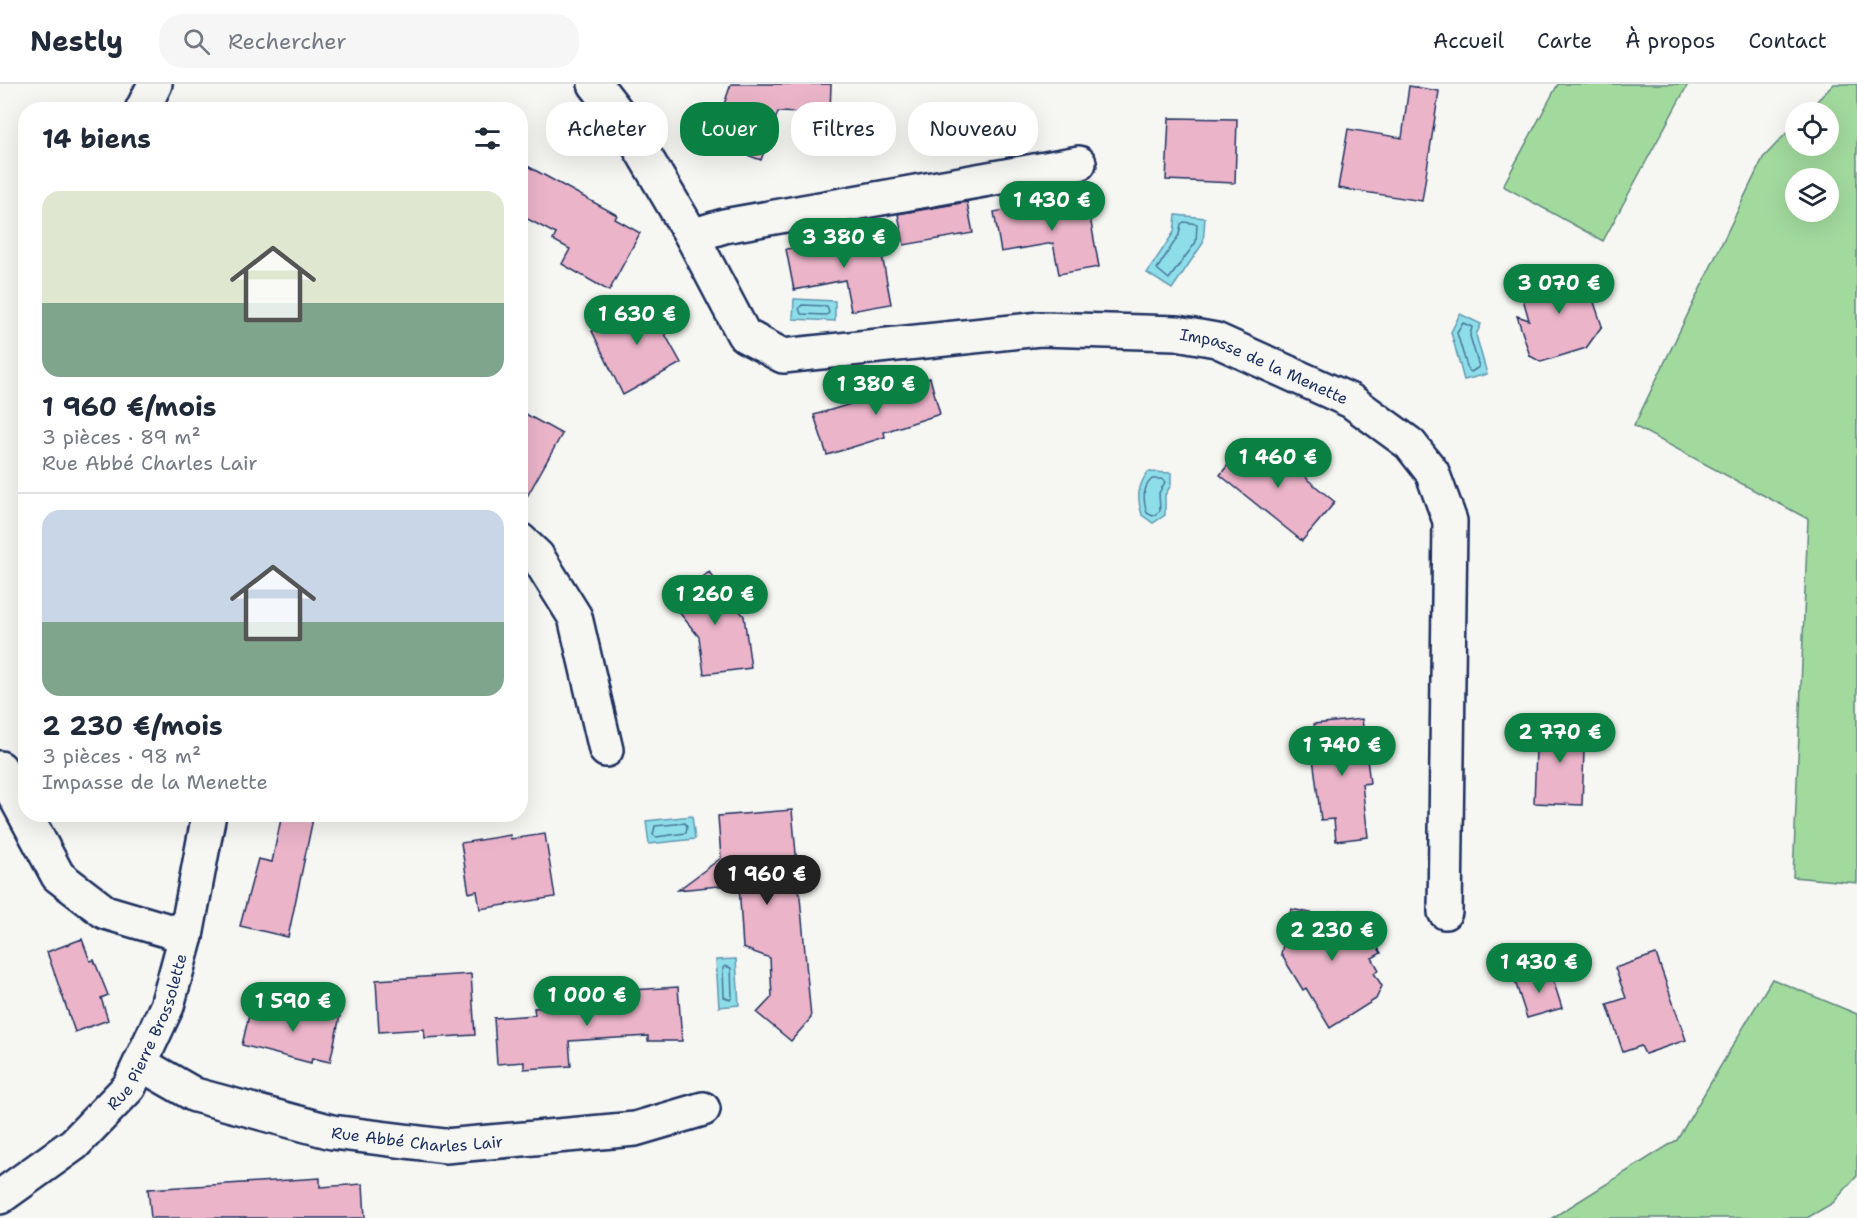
<!DOCTYPE html>
<html lang="fr">
<meta charset="utf-8">
<style>
body{margin:0;font-family:"Shantell Sans",sans-serif;background:#f6f6f7;color:#1f2937;height:100vh;display:flex;flex-direction:column;font-size:22px;white-space:nowrap}
*{box-sizing:border-box;margin:0}
p{font-size:20px;color:#747a83}
.icon{flex:none;width:33px;height:33px;fill:none;stroke:currentColor;stroke-width:2;stroke-linecap:round;stroke-linejoin:round}
.map{position:relative;flex:1;overflow:hidden}
.side{position:absolute;left:18px;top:18px;width:510px;height:720px;display:flex;flex-direction:column;background:#fff;border-radius:24px;box-shadow:0 6px 24px #0002}
.side>*{flex:none}
.guide{position:absolute;left:546px;top:18px;width:570px;height:54px;display:flex;gap:12px}
.fabs{position:absolute;left:1785px;top:18px;display:grid;gap:12px}
.fabs a{display:grid;place-items:center;width:54px;height:54px;border-radius:50%;background:#fff;box-shadow:0 6px 24px #0002;font-size:30px}
.price{position:absolute;translate:-50% -51px;padding:0 14px;border-radius:21px;background:#0b8043;color:#fff;font-size:20px;line-height:39px;filter:drop-shadow(0 2px 3px #0008)}
.price::after{content:'';position:absolute;left:50%;top:36px;width:18px;height:14px;margin-left:-9px;background:inherit;clip-path:polygon(0 0,100% 0,50% 100%)}
.price.active{background:#222;color:#fff}
ul{padding:0;list-style:none}
li{display:grid;align-content:center;gap:12px;height:318px;padding:0 24px}
li+li{border-top:2px solid #e0e1e3}
li span{display:grid;place-items:center;height:186px;border-radius:18px;color:#555}
li>.icon{margin-inline-start:auto}
span .icon{width:108px;height:108px;fill:#fffc;stroke-width:1}
li b{font-size:26px}
h2{display:flex;justify-content:space-between;align-items:center;height:72px;padding:0 24px;font-size:26px}
.pill{padding:0 21px;border-radius:24px;background:#fff;box-shadow:0 6px 24px #0002;font-size:21px;line-height:54px}
.pill.active{background:#0b8043;color:#fff}
header{display:flex;align-items:center;gap:36px;box-sizing:border-box;height:84px;padding:0 30px;background:#fff;border-bottom:2px solid #e0e1e3}
header strong{font-size:28px}
nav{display:flex;gap:33px;margin-inline-start:auto;font-size:21px}
.search{width:420px;height:54px;background:#f6f6f7;display:flex;align-items:center;gap:15px;box-sizing:border-box;padding:0 21px;border-radius:24px;color:#747a83;font-size:22px}
.map>svg:first-child{display:block}
</style>
<header>
<strong>Nestly</strong>
<div class="search"><svg class="icon" aria-label="search" viewBox="0 0 24 24"><circle cx="10" cy="10" r="6"/><path d="M15 15l6 6"/></svg>Rechercher</div>
<nav><a>Accueil</a><a>Carte</a><a>À propos</a><a>Contact</a></nav>
</header>
<div class="map">
<svg width="1857" height="1134" viewBox="0 0 1857 1134">
<rect width="100%" height="100%" fill="#f6f6f2"/>
<filter id="ink" filterUnits="userSpaceOnUse"><feTurbulence type="fractalNoise" baseFrequency=".0167" numOctaves="2"/><feDisplacementMap in="SourceGraphic" scale="12" xChannelSelector="R" yChannelSelector="G"/><feConvolveMatrix kernelMatrix="1 2 1 2 8 2 1 2 1" color-interpolation-filters="sRGB"/></filter>
<g filter="url(#ink)">
<path fill="#a2da9e" stroke="#5e847e" stroke-width="1.5" fill-rule="evenodd" d="M 1558,0 L 1688,0 L 1603,157 L 1503,102 Z
M 1834,0 L 1857,0 L 1857,799 L 1793,793 L 1808,435 L 1634,342 L 1763,74 L 1795,40 L 1796,62 L 1828,62 L 1828,28 L 1806,28 ZM 1828,94 L 1828,128 L 1796,128 L 1796,94 Z
M 1772,895 L 1857,930 L 1857,1092 L 1833,1119 L 1807,1134 L 1552,1134 L 1677,1056 Z"/>
<path fill="#8edeea" stroke="#6098b2" stroke-width="1.5" d="M 1176,131 L 1205,134 L 1203,159 L 1172,205 L 1147,189 L 1174,148 Z
M 794,215 L 835,217 L 835,237 L 793,235 Z
M 1460,230 L 1481,240 L 1476,251 L 1487,290 L 1464,296 L 1451,248 Z
M 1148,388 L 1171,389 L 1171,401 L 1165,411 L 1165,431 L 1153,439 L 1142,431 C 1137,414 1137,403 1148,388 Z
M 692,732 L 695,755 L 649,760 L 646,737 Z
M 736,875 L 739,921 L 719,923 L 716,876 Z"/>
<g fill="none" stroke-linecap="round" stroke-linejoin="round">
<path stroke="#497596" stroke-width="1.5" d="M 1184,138 L 1197,140 L 1196,158 L 1169,195 L 1157,185 L 1179,151 L 1181,140 Z
M 802,221 L 827,222 L 829,229 L 826,231 L 801,230 L 799,224 Z
M 1463,239 L 1472,243 L 1470,252 L 1479,283 L 1471,288 L 1468,286 L 1457,249 Z
M 1152,395 L 1162,395 L 1165,398 L 1159,409 L 1160,427 L 1153,432 L 1147,429 C 1143,416 1142,404 1152,395 Z
M 685,739 L 687,742 L 686,749 L 656,753 L 653,751 L 655,742 Z
M 725,882 L 731,884 L 732,913 L 730,916 L 724,913 L 723,884 Z"/>
</g>
<path fill="#ebb4c9" stroke="#1b2f5e" stroke-width="1.5" d="M 731,0 L 831,0 L 830,30 L 778,28 L 761,76 L 711,58 Z
M 1409,2 L 1439,7 L 1422,117 L 1338,104 L 1348,45 L 1402,54 Z
M 1169,34 L 1237,35 L 1235,99 L 1166,96 Z
M 520,78 L 617,131 L 615,135 L 640,149 L 609,207 L 562,180 L 570,165 L 553,156 L 556,150 L 520,131 Z
M 1086,111 L 1099,183 L 1059,190 L 1053,159 L 1001,168 L 994,128 Z
M 967,118 L 973,149 L 904,161 L 898,130 Z
M 878,149 L 891,220 L 851,227 L 845,196 L 794,206 L 786,165 Z
M 1582,182 L 1602,242 L 1586,264 L 1541,278 L 1530,272 L 1517,232 L 1529,236 L 1519,201 Z
M 653,214 L 671,247 L 665,250 L 681,279 L 623,311 L 592,247 Z
M 930,294 L 940,330 L 884,348 L 885,353 L 827,371 L 814,331 L 894,307 L 893,303 Z
M 520,327 L 562,350 L 520,425 Z
M 1247,357 L 1258,365 L 1272,367 L 1288,380 L 1298,381 L 1308,396 L 1335,418 L 1302,457 L 1220,391 Z
M 709,488 L 744,532 L 751,584 L 704,590 L 699,553 L 671,518 Z
M 1362,635 L 1370,699 L 1362,700 L 1368,753 L 1336,757 L 1334,735 L 1321,736 L 1313,674 L 1319,673 L 1314,640 Z
M 1537,639 L 1585,640 L 1582,721 L 1534,719 Z
M 792,726 L 811,934 L 791,957 L 757,929 L 772,913 L 770,874 L 743,864 L 739,800 L 678,806 L 721,774 L 718,732 Z
M 282,730 L 314,730 L 288,853 L 240,842 L 258,775 L 272,778 Z
M 545,750 L 555,813 L 480,825 L 477,807 L 469,809 L 461,759 L 510,751 L 511,755 Z
M 1291,825 L 1330,833 L 1341,826 L 1348,836 L 1364,840 L 1381,869 L 1372,874 L 1379,886 L 1374,889 L 1382,902 L 1376,915 L 1330,944 L 1306,904 L 1303,906 L 1281,870 Z
M 82,855 L 90,877 L 94,876 L 108,911 L 101,914 L 108,936 L 75,948 L 47,868 Z
M 1656,870 L 1686,956 L 1645,970 L 1641,962 L 1623,968 L 1607,920 L 1626,914 L 1615,884 Z
M 1550,886 L 1562,924 L 1527,934 L 1515,897 Z
M 471,890 L 475,951 L 425,954 L 424,945 L 379,948 L 376,896 Z
M 678,903 L 682,957 L 648,957 L 648,952 L 569,957 L 571,982 L 524,985 L 524,978 L 497,980 L 494,934 L 535,931 L 534,924 L 618,918 L 617,907 Z
M 278,918 L 340,932 L 330,978 L 312,974 L 311,979 L 242,961 L 250,927 L 274,933 Z
M 320,1094 L 320,1103 L 363,1100 L 365,1134 L 151,1134 L 148,1105 Z"/>
<g fill="none" stroke-linecap="round" stroke-linejoin="round">
<g stroke="#1b2f5e" stroke-width="38">
<g id="minor">
<path d="M 595,0 L 626,40 L 692,152 L 724,142 L 1079,79"/>
<path d="M 142,26 L 155,0"/>
<path id="s1" d="M 692,152 L 744,251 L 783,272 L 1040,245 L 1177,249 L 1216,256 L 1351,317 L 1410,360 L 1432,388 L 1450,437 L 1445,828"/>
<path d="M 520,456 L 537,472 L 575,533 L 606,666"/>
<path d="M 0,684 L 58,792 L 105,828 L 186,852"/>
<path id="s2" d="M 141,980 L 195,1011 L 332,1048 L 445,1062 L 635,1045 L 703,1025"/>
<path id="s3" d="M 0,1113 L 74,1060 L 129,1003 L 167,922 L 186,852 L 209,730"/>
</g>
</g>
<use href="#minor" stroke="#f6f6f2" stroke-width="33"/>
</g>
</g>
<g text-anchor="middle" stroke-width="6" stroke-linejoin="round" paint-order="stroke">
<g font-size="16" fill="#1b2f5e" stroke="#f6f6f2">
<text dy="6" stroke="none"><textPath href="#s1" startOffset="645">Impasse de la Menette</textPath></text>
<text dy="6" stroke="none"><textPath href="#s3" startOffset="228">Rue Pierre Brossolette</textPath></text>
<text dy="6" stroke="none"><textPath href="#s2" startOffset="290">Rue Abbé Charles Lair</textPath></text>
</g>
</g>
</svg>
<div class="fabs">
<a><svg class="icon" aria-label="locate" viewBox="0 0 24 24"><circle cx="12" cy="12" r="6"/><path d="M12 2v4M12 18v4M2 12h4M18 12h4"/></svg></a>
<a><svg class="icon" aria-label="layers" viewBox="0 0 24 24"><path d="M12 4l9 5-9 5-9-5zM3 14l9 5 9-5"/></svg></a>
</div>
<b class="price" style="left:1052px;top:148px">1 430 €</b>
<b class="price" style="left:844px;top:185px">3 380 €</b>
<b class="price" style="left:1559px;top:231px">3 070 €</b>
<b class="price" style="left:637px;top:262px">1 630 €</b>
<b class="price" style="left:876px;top:332px">1 380 €</b>
<b class="price" style="left:1278px;top:405px">1 460 €</b>
<b class="price" style="left:715px;top:542px">1 260 €</b>
<b class="price" style="left:1560px;top:680px">2 770 €</b>
<b class="price" style="left:1342px;top:693px">1 740 €</b>
<b class="price active" style="left:767px;top:822px">1 960 €</b>
<b class="price" style="left:1332px;top:878px">2 230 €</b>
<b class="price" style="left:1539px;top:910px">1 430 €</b>
<b class="price" style="left:587px;top:943px">1 000 €</b>
<b class="price" style="left:293px;top:949px">1 590 €</b>
<div class="guide">
<a class="pill">Acheter</a>
<a class="pill active">Louer</a>
<a class="pill">Filtres</a>
<a class="pill">Nouveau</a>
</div>
<section class="side">
<h2>14 biens<svg class="icon" aria-label="filters" viewBox="0 0 24 24"><path d="M4 7h16M4 17h16"/><circle cx="9" cy="7" r="2"/><circle cx="15" cy="17" r="2"/></svg></h2>
<ul>
<li><span style="background:linear-gradient(#dfe7d0 60%,#7fa58c 0)"><svg class="icon" aria-label="home" viewBox="0 0 24 24"><path d="M3 11l9-7 9 7M6 9v11h12V9"/></svg></span><div><b>1 960 €/mois</b><p>3 pièces · 89 m²</p><p>Rue Abbé Charles Lair</p></div></li>
<li><span style="background:linear-gradient(#c9d6e8 60%,#7fa58c 0)"><svg class="icon" aria-label="home" viewBox="0 0 24 24"><path d="M3 11l9-7 9 7M6 9v11h12V9"/></svg></span><div><b>2 230 €/mois</b><p>3 pièces · 98 m²</p><p>Impasse de la Menette</p></div></li>
</ul>
</section>
</div>
